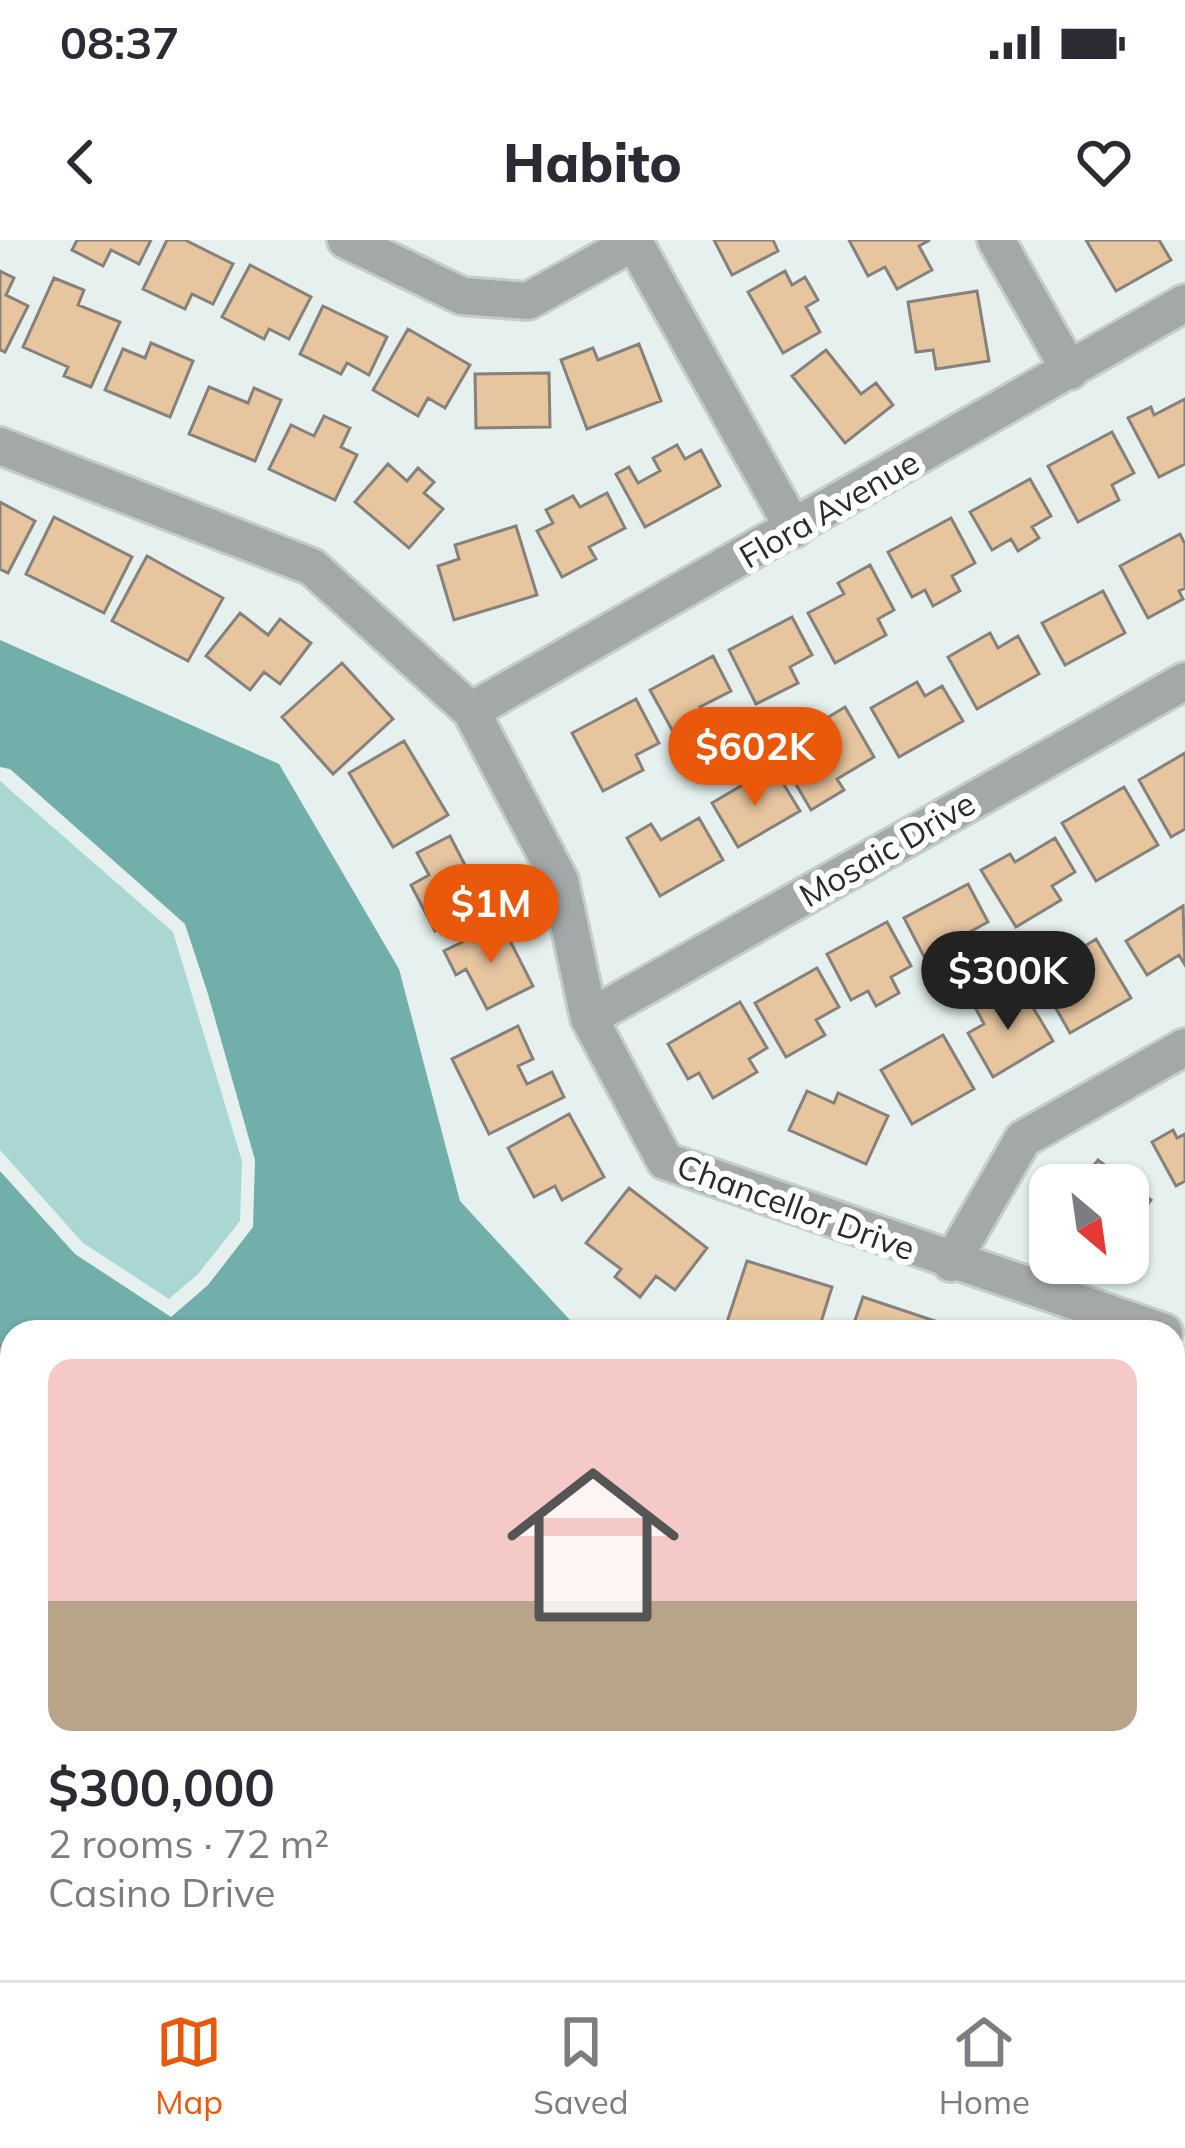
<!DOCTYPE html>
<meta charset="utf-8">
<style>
body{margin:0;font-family:Mulish,sans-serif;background:#f2f2f3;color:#2b2b33;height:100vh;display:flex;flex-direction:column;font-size:45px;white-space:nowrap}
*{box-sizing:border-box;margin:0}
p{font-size:39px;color:#7c7c81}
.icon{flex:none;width:66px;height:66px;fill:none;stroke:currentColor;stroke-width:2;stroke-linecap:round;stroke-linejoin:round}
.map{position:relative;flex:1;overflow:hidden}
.drawer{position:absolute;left:0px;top:1080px;width:1185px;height:660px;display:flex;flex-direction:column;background:#fff;border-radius:36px 36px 0 0;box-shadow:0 3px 9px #0004}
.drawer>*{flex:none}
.needle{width:78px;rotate:151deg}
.fabs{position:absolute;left:1029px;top:924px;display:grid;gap:24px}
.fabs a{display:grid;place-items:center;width:120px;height:120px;border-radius:24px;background:#fff;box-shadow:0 3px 9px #0004;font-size:60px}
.price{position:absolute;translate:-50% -102px;padding:0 27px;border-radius:42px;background:#ea580c;color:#fff;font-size:39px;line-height:78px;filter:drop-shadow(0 3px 6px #0008)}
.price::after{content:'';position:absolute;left:50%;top:72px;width:36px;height:27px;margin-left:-18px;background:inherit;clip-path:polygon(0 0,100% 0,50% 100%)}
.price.selected{background:#222;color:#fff}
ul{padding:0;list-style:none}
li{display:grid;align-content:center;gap:24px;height:636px;padding:0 48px}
li span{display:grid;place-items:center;height:372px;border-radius:24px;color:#555}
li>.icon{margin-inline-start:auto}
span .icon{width:216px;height:216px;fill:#fffc;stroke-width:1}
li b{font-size:51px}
.status{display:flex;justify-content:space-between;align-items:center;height:84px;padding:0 60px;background:#fff;direction:ltr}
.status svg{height:33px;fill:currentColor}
header{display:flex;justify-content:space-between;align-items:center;height:156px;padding:0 48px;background:#fff;font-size:54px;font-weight:800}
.dock{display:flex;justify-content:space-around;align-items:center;height:168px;border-top:3px solid #e1e1e2;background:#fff;font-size:33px;color:#7c7c81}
.dock a{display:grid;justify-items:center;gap:6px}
.dock .selected{color:#ea580c}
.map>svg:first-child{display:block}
</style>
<div class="status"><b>08:37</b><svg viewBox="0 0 49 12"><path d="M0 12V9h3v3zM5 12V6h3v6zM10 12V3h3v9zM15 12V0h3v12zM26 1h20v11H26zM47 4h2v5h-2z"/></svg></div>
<header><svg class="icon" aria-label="back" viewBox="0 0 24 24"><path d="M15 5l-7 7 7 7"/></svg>Habito<svg class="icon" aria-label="heart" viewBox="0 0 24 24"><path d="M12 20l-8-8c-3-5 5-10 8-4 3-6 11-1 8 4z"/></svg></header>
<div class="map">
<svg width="1185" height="1740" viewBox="0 0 1185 1740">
<rect width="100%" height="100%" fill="#e5f0ef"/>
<path fill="#aad7d3" d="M 0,541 L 173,692 L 242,921 L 240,981 L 198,1034 L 169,1059 L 83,1003 L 0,910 Z"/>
<path fill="#72aeaa" d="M 0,400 L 279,524 L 399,729 L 460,961 L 581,1092 L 12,1092 L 12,1226 L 0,1214 L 0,931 L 75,1014 L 171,1077 L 208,1045 L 253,987 L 255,920 L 208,754 L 185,684 L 10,529 L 0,527 Z
M 1173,1294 L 1185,1297 L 1185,1432 L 1173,1428 Z"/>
<path fill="#e6c59f" stroke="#86817a" stroke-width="3" d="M 77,0 L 151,0 L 139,24 L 111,10 L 103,26 L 72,10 Z
M 167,0 L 185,0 L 233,24 L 213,64 L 192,54 L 185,69 L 143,49 Z
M 714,0 L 773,0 L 778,11 L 732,35 Z
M 849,0 L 930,0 L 919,6 L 932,30 L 897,49 L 885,27 L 868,36 Z
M 1086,0 L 1159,0 L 1171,20 L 1116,51 Z
M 250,25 L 311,57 L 289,99 L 269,89 L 264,99 L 222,77 Z
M 0,31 L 14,38 L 6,55 L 28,66 L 5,112 L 0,110 Z
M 785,31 L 792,45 L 805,37 L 818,60 L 806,67 L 820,92 L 783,113 L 748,52 Z
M 54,38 L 84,50 L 78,65 L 120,82 L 91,147 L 64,136 L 68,127 L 23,107 Z
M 977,51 L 989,121 L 936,129 L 933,110 L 916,112 L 908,62 Z
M 323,66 L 387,97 L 369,135 L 347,123 L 341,134 L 300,114 Z
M 408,89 L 470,125 L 445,168 L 428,158 L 418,176 L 373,150 Z
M 151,103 L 193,121 L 170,177 L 105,150 L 123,109 L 145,118 Z
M 639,104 L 661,161 L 587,189 L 561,120 L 593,108 L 598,120 Z
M 826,110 L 861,154 L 876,143 L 893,165 L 845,203 L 792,136 Z
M 549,133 L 550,187 L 476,188 L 475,134 Z
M 209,147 L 248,163 L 254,148 L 281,160 L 255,221 L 189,194 Z
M 1185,159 L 1185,224 L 1159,237 L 1128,178 L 1151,167 L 1154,175 Z
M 324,176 L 350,188 L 341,207 L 357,215 L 335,260 L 269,229 L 291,185 L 314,196 Z
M 1112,192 L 1134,233 L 1112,245 L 1119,260 L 1078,282 L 1048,226 Z
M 677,205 L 685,219 L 701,210 L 720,246 L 645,287 L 616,234 L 629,227 L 638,243 L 660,231 L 653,218 Z
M 388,224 L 407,241 L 418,228 L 434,242 L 424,253 L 443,269 L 409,308 L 355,262 Z
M 1030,239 L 1051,276 L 1032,287 L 1039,298 L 1018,311 L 1011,299 L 992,310 L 970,272 Z
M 607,253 L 625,288 L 589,307 L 596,319 L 562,337 L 537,291 L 553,283 L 546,270 L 573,256 L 580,267 Z
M 0,262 L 35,281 L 8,333 L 0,329 Z
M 54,277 L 132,317 L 104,373 L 26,334 Z
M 951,278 L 975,323 L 952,336 L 960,351 L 933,366 L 925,350 L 912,357 L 888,312 Z
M 516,286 L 537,355 L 454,380 L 438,326 L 459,319 L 455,305 Z
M 1180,294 L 1185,304 L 1185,348 L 1179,351 L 1183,359 L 1148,378 L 1120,326 Z
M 147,316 L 223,358 L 188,421 L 112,381 Z
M 870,325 L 894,370 L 878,379 L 886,395 L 835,423 L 808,373 L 844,354 L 838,343 Z
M 1103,351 L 1125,393 L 1065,425 L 1042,383 Z
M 240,373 L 268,395 L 280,379 L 311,403 L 280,444 L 264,432 L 250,450 L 206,416 Z
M 792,377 L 812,415 L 790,427 L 798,443 L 756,464 L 729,410 Z
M 990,393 L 998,408 L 1018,396 L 1039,434 L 977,469 L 948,417 Z
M 713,416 L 731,451 L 700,467 L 707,480 L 676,497 L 650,450 Z
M 342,423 L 393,479 L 333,534 L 282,477 Z
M 917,442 L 925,456 L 942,446 L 963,481 L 899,517 L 871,468 Z
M 636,459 L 659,503 L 636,515 L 643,530 L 603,551 L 572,493 Z
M 845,467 L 874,517 L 837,539 L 844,550 L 811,570 L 784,524 L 801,514 L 792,499 Z
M 404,501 L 448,575 L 393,607 L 349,533 Z
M 1185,513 L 1185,589 L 1171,597 L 1139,540 Z
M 778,535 L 800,571 L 738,607 L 712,563 L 749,541 L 754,549 Z
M 1124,547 L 1158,605 L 1096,641 L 1062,583 Z
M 699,578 L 723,620 L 660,656 L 627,598 L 651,584 L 661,600 Z
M 450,596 L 469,633 L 479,628 L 495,660 L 435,691 L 411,645 L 429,635 L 417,613 Z
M 1055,598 L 1075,632 L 1052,646 L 1061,660 L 1016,687 L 981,630 L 1010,614 L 1015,622 Z
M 968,644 L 988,682 L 966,694 L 975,710 L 932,732 L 904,678 Z
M 1183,666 L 1185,725 L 1179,715 L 1147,735 L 1126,701 Z
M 887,682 L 911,726 L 891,737 L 899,753 L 876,766 L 868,751 L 851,760 L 827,714 Z
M 501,683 L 533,746 L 487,769 L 466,729 L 456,735 L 444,711 Z
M 1096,699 L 1131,758 L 1070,793 L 1045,749 L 1085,726 L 1077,711 Z
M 817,728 L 839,767 L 816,780 L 825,795 L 786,817 L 755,763 Z
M 1006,752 L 1015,767 L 1028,759 L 1053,801 L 993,837 L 968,793 L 984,784 L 976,769 Z
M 740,762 L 767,808 L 749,819 L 757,832 L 713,858 L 699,833 L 688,839 L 668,804 Z
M 518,786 L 533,819 L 518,826 L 527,844 L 552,832 L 564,857 L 489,894 L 452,819 Z
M 943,795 L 974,849 L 912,884 L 881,830 Z
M 807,851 L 834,863 L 838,853 L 888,876 L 866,924 L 789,890 Z
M 569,874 L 604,937 L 562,960 L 555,946 L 534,957 L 508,908 Z
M 1173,890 L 1177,898 L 1185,894 L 1185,941 L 1176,946 L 1152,902 Z
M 1098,920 L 1151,960 L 1128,990 L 1128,945 L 1078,945 Z
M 629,948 L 707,1008 L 675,1050 L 656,1036 L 640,1057 L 615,1037 L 621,1029 L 586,1003 Z
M 747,1021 L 832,1047 L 818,1092 L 748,1092 L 726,1085 Z
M 863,1057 L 944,1084 L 942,1092 L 851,1092 Z
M 1173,1164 L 1185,1168 L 1185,1223 L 1173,1222 Z
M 1173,1487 L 1185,1492 L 1185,1559 L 1173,1554 Z
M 616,1728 L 677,1728 L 684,1740 L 596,1740 Z
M 1087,1728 L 1144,1728 L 1140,1740 L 1086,1740 Z"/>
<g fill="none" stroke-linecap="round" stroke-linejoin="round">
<g stroke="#c3cdcc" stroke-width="42">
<path id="minor" d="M 346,0 L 462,56 L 528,61 L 634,2
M 633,0 L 794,289
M 996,0 L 1070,131
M 0,206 L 312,327 L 471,471 L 560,641 L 589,778 L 665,921 L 1164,1092
M 471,471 L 1185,63
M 589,778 L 1185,441
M 951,1023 L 1023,899 L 1185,807
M 0,1576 L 12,1575
M 1173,1630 L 1185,1633
M 77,1728 L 83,1740
M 826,1740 L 840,1728"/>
</g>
<use href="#minor" stroke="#a4a8a8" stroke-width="36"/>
</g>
<g text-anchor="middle" stroke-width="12" stroke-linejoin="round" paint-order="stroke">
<g font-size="33" fill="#282d2c" stroke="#fff">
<text transform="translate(829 269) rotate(-30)" y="12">Flora Avenue</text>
<text transform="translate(887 609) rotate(-30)" y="12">Mosaic Drive</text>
<text transform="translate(796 967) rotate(20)" y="12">Chancellor Drive</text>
</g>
</g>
</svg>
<div class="fabs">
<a><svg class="needle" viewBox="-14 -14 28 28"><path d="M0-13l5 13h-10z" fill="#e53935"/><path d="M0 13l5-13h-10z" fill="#7c7c81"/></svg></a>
</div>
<b class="price" style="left:755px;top:569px">$602K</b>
<b class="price" style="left:491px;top:726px">$1M</b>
<b class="price selected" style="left:1008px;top:793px">$300K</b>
<section class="drawer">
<ul>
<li><span style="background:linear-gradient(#f6c9c9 65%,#b9a48a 0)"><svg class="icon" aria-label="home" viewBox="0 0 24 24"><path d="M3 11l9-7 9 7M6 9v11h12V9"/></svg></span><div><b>$300,000</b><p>2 rooms · 72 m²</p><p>Casino Drive</p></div></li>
</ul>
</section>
</div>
<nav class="dock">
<a class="selected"><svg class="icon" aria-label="map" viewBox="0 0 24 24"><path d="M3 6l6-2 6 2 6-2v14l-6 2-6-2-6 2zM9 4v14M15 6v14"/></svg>Map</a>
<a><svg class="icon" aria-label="saved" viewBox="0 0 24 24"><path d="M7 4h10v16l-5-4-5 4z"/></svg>Saved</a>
<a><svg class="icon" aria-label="home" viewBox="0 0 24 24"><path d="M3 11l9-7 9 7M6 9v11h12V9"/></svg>Home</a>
</nav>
